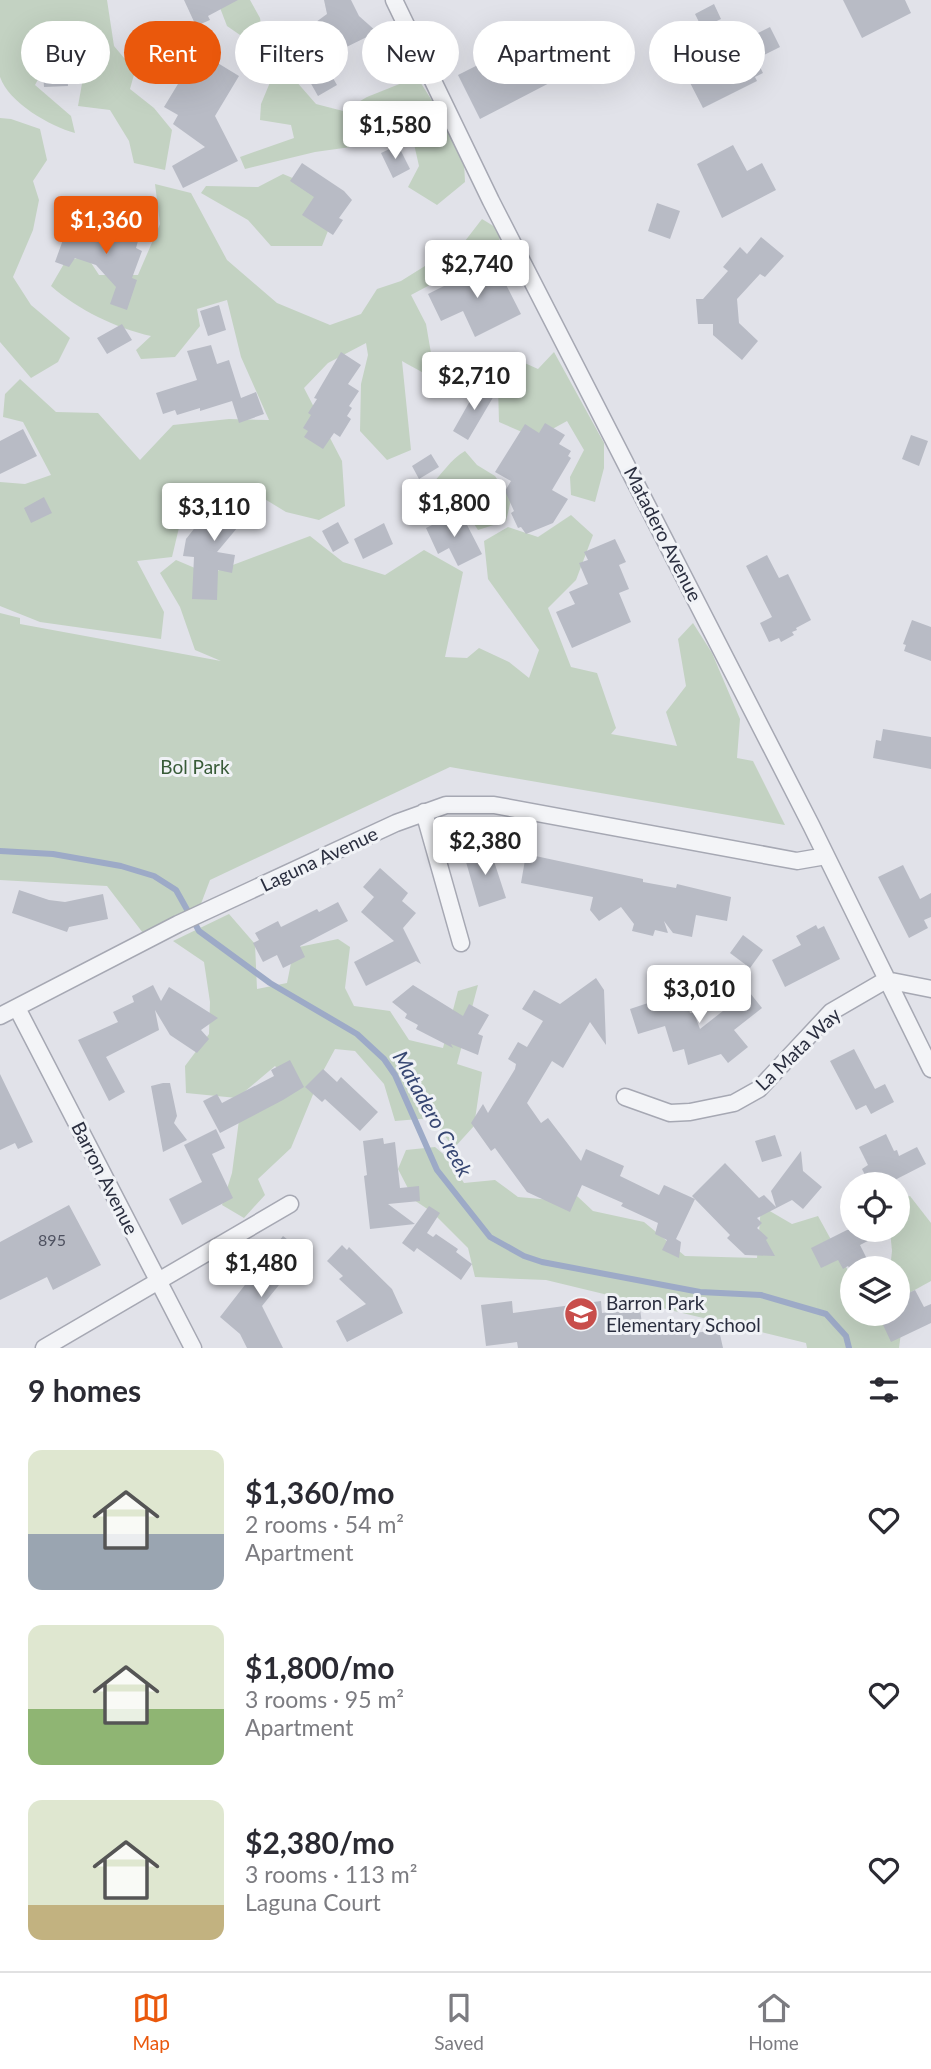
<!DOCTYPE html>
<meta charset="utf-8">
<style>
body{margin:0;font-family:Lato,sans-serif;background:#f2f2f3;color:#2b2b33;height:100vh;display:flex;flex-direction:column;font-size:26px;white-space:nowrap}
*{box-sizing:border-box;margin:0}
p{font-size:23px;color:#7c7c81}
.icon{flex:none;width:38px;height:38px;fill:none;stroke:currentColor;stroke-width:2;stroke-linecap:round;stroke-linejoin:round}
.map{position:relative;height:1348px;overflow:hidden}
.drawer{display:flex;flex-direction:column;background:#fff;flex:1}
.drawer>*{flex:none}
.guide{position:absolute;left:21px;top:21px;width:889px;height:63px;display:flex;gap:14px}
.buttons{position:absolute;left:840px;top:1172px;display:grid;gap:14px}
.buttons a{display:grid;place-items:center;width:70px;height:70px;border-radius:50%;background:#fff;box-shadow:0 7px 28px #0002;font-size:35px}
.price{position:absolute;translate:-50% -60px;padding:0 16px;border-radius:7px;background:#fff;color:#222;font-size:23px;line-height:46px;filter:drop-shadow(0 2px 4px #0008)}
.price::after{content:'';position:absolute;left:50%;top:42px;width:21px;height:16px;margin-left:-10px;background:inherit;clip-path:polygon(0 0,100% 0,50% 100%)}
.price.on{background:#ea580c;color:#fff}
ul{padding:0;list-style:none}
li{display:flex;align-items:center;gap:21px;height:175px;padding:0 28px}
li span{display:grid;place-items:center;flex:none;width:196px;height:140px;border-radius:14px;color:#555}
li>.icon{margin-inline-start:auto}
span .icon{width:84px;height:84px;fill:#fffc;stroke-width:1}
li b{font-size:30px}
h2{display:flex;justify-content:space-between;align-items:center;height:84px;padding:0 28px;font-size:30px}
.chip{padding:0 24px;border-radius:32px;background:#fff;box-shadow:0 7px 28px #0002;font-size:24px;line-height:63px}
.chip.on{background:#ea580c;color:#fff}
.tabs{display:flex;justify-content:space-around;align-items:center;height:98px;border-top:2px solid #e1e1e2;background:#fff;font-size:19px;color:#7c7c81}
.tabs a{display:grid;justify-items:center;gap:4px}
.tabs .on{color:#ea580c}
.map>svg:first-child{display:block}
</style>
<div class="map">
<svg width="931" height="1348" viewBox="0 0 931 1348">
<rect width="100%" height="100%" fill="#e1e2e9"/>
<path fill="#c3d2c2" d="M 0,0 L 107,0 L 114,46 L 135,71 L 130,89 L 154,108 L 172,130 L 165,170 L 134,163 L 129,141 L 110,110 L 78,106 L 83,78 L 77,44 L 54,50 L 35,85 L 71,116 L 75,133 C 50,126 9,103 0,77 Z
M 217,0 L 250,0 L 260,18 L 266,53 L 227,26 Z
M 417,77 L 436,107 L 464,162 L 465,182 L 437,205 L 408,187 L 419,166 L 409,122 L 365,145 L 315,152 L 245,169 L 240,157 L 294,138 L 291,125 L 260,120 L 261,104 L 271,80 L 295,80 L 316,104 L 343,111 L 367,97 Z
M 0,118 L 11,119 L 40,129 L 47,160 L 33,181 L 39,200 L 33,230 L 13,277 L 31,305 L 70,338 L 58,362 L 31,378 L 0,342 Z
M 283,174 L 314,187 L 337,208 L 322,246 L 271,246 L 248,220 L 201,193 L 206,186 L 258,187 Z
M 155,184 L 191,193 L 227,260 L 277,303 L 330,325 L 361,314 L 377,289 L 401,281 L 465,241 L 482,219 L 500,230 L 499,248 L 411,295 L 426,324 L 432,359 L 455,358 L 462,377 L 445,388 C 432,376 417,370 402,361 L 411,450 L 387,460 L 360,431 L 361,384 L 368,355 L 366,343 L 328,363 L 304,388 L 342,461 L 345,506 L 319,520 L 286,512 L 240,484 L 182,515 L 172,557 L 137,561 L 164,612 L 161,639 L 40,622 L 0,606 L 0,482 L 25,484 L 51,475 L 23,422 L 3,417 L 5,394 L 20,379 L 56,412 L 98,413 L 140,460 L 173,425 L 229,419 L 269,420 L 241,357 L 227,300 L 197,309 L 200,326 L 175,357 L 141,359 L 136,350 L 151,336 C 116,328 78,310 51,286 L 65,262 L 86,255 L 99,275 L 138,275 L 160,224 Z
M 554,352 L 604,443 L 604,468 L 595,502 L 571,495 L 570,477 L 584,450 L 567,421 L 536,438 L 499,422 L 498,387 L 467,393 L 463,384 L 518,360 L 538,369 Z
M 465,451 L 477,465 L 495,476 L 511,500 L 506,521 L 478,530 L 466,512 L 479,501 L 461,490 L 430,486 C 442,474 450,460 465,451 Z
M 571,515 L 593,535 L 576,580 L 548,608 L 571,667 L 597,673 L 616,728 L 611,734 L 677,746 L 666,712 L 686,686 L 678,639 L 693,623 L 712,653 L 740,719 L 737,758 L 753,761 L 785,825 L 450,767 L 210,880 L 199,909 L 143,933 L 107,886 L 0,880 L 0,613 L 20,618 L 20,624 L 221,661 L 195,650 L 180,607 L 160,573 L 176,560 L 209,574 L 310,536 L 343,562 L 385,575 L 424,550 L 463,572 L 445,657 L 467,658 L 479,648 L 509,662 L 529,678 L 539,650 L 488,579 L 484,541 L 508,527 L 538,537 Z
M 229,914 L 255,944 L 257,989 L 287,983 L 294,948 L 338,939 L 350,947 L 345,988 L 354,1006 L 390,1011 L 409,1040 L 443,1048 L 458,991 L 478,985 L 457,1064 L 482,1072 L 474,1126 L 454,1148 L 431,1118 L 395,1121 L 384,1084 L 355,1051 L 335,1049 L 321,1075 L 291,1148 L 258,1179 L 265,1195 L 244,1218 L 222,1205 L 232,1173 L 239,1120 L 289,1081 L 275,1066 L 237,1098 L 186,1093 L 185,1066 L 209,1034 L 210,1002 L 204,962 L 173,941 Z
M 435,1147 L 448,1158 L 464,1183 L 495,1180 L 518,1197 L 552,1200 L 577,1196 L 593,1211 L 644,1222 L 685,1256 L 757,1258 L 761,1206 L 792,1224 L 818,1216 L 852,1278 L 852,1314 L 893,1314 L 902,1325 L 899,1348 L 807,1348 L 806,1343 L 546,1280 L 475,1277 L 468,1248 L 432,1212 L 414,1200 L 398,1169 L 406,1150 Z
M 910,1196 L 931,1223 L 931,1281 L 911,1292 L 898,1291 L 898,1269 L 890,1269 L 892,1251 L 890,1230 L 898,1230 L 898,1199 Z"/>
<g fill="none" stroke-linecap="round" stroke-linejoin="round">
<path stroke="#9daac7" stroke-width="6" d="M 0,851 L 53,854 L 121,866 L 154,876 L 176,890 L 199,931 L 270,983 L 357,1034 L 384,1059 L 395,1075 L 437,1170 L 490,1237 L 524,1256 L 542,1262 L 700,1292 L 761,1295 L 826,1314 L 846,1336 L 849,1348"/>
</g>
<path fill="#b8bbc5" d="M 184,0 L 238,0 L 208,16 L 210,20 L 196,26 Z
M 324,0 L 351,0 L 359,16 L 377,32 L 322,59 L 337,85 L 318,96 L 301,66 L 291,71 L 287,66 L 277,72 L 267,56 L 285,46 L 281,39 L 306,25 L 316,22 L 327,14 Z
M 843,0 L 905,0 L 911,13 L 862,38 Z
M 714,4 L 721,19 L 702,28 L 695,14 Z
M 559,24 L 584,65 L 480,119 L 458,75 Z
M 770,27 L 780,47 L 756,59 L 763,73 L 755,77 L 757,81 L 703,108 L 686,75 L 745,45 L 742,41 Z
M 198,51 L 239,76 L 215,116 L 238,161 L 183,188 L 172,166 L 205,147 L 173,124 L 178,115 L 164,107 Z
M 66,58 L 68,86 L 44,87 L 42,60 Z
M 398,145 L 410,169 L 393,178 L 381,153 Z
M 733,145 L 747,171 L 762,163 L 776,190 L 722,218 L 697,164 Z
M 302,163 L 344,191 L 352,200 L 339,218 L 343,220 L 333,235 L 302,215 L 314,197 L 290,181 Z
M 657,203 L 680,211 L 670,239 L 648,231 Z
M 125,221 L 142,227 L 136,248 L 142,251 L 132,278 L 137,280 L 127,310 L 110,304 L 116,287 L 96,265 L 75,258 L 69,267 L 55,262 L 69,223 L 88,231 L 90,226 L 120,236 Z
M 761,237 L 784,256 L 765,277 L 760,274 L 737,299 L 739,323 L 758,341 L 742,360 L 713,335 L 713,324 L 698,324 L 696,299 L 703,299 L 728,271 L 723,267 L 740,247 L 747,254 Z
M 494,261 L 521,314 L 475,337 L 463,311 L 441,321 L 428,294 Z
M 219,305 L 226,330 L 208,336 L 200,311 Z
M 122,324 L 132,340 L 107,354 L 97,338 Z
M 211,345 L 217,364 L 229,360 L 241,398 L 256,392 L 264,414 L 239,423 L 232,401 L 200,411 L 200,408 L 177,415 L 175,410 L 163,414 L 156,393 L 197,380 L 187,351 Z
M 341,352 L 361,365 L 348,384 L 359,391 L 349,406 L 352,408 L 347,416 L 351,419 L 340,437 L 334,433 L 323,449 L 304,437 L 308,431 L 303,428 L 311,415 L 308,413 L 317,399 L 314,398 Z
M 479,385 L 495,394 L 468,440 L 453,431 Z
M 545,423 L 565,435 L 559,444 L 571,451 L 568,456 L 571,458 L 552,490 L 568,499 L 553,523 L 526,534 L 521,527 L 518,528 L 511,513 L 514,511 L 505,491 L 511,481 L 495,472 L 525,424 L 539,433 Z
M 23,429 L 37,456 L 0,474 L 0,441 Z
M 911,435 L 928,441 L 919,466 L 902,459 Z
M 431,454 L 439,467 L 419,479 L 412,466 Z
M 227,487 L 253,509 L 217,552 L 235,555 L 232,573 L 218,570 L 217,600 L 192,599 L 194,557 L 183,556 L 186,539 Z
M 44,497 L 52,513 L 31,523 L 24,508 Z
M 454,514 L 458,522 L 464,519 L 482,554 L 458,566 L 449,548 L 438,554 L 426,528 Z
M 338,522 L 349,543 L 333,552 L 322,531 Z
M 384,523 L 393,544 L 363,559 L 354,539 Z
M 615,539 L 626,562 L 619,565 L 629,589 L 619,593 L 631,622 L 572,648 L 556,612 L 575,604 L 569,592 L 588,584 L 579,563 L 588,560 L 584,552 Z
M 767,555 L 779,578 L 788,574 L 811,620 L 796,628 L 797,630 L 792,632 L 794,635 L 781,642 L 779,638 L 769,642 L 760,623 L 772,617 L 746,566 Z
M 912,620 L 931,627 L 931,661 L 904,651 L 906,645 L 903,644 Z
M 883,729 L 931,737 L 931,769 L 873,758 L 876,740 L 881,741 Z
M 489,846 L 506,898 L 479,907 L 464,855 Z
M 526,854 L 643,879 L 643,882 L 676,888 L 677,884 L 731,897 L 727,921 L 696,915 L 692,937 L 673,933 L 664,921 L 668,933 L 655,930 L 653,936 L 632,931 L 634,924 L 621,907 L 599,921 L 590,910 L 593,897 L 521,883 Z
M 903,865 L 920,899 L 931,893 L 931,917 L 924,920 L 928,928 L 909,938 L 878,877 Z
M 380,868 L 408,893 L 402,901 L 416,913 L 403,928 L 421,964 L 416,961 L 366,986 L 354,962 L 394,941 L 361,912 L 374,897 L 363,887 Z
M 19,890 L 49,900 L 65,902 L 103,894 L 108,919 L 69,927 L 67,932 L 12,913 Z
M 338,902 L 348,921 L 300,946 L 305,957 L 283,968 L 277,955 L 263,962 L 253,943 L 259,940 L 255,933 L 278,921 L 281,927 L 317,909 L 319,912 Z
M 816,925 L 818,929 L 824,926 L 840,959 L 785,987 L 772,960 L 801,945 L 796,936 Z
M 743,935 L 763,950 L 750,968 L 730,953 Z
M 596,978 L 604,990 L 606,1045 L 590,1022 L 563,1068 L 552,1061 L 527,1103 L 541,1123 L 548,1118 L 581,1161 L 586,1149 L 624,1166 L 620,1176 L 659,1195 L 664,1185 L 695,1199 L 676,1239 L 681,1242 L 679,1258 L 662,1250 L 667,1240 L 655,1234 L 658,1223 L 621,1206 L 623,1203 L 582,1185 L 570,1212 L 527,1192 L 495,1148 L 491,1151 L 471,1123 L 483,1104 L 488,1113 L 515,1069 L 516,1064 L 508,1059 L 518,1042 L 527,1047 L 543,1021 L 522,1009 L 534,990 L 560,1004 Z
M 742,983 L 762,1008 L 734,1030 L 748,1047 L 728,1063 L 721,1054 L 688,1065 L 684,1049 L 673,1052 L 665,1026 L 638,1034 L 630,1009 L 684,991 L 690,1013 L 694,1013 L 700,1029 L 728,1007 L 725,1004 L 732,999 L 728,994 Z
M 153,985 L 161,1001 L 169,987 L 218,1018 L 201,1030 L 209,1039 L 197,1053 L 170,1035 L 155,1010 L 159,1030 L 106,1057 L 125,1092 L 109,1101 L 78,1040 L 118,1022 L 113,1012 L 134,1002 L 132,996 Z
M 413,985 L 463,1016 L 469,1004 L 489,1015 L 478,1034 L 483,1036 L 478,1055 L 451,1044 L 453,1048 L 416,1029 L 418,1025 L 405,1018 L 407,1014 L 392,1002 Z
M 854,1049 L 875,1089 L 885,1084 L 894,1102 L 871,1114 L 866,1105 L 856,1110 L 830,1061 Z
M 290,1060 L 304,1087 L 283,1100 L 220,1133 L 203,1101 L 217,1094 L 222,1103 L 274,1076 L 271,1070 Z
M 323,1069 L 337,1082 L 341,1077 L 378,1112 L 360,1131 L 325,1099 L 322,1102 L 305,1087 Z
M 0,1074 L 33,1142 L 18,1149 L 15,1143 L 0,1150 Z
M 163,1083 L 170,1083 L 177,1116 L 174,1123 L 187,1140 L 163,1152 L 151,1086 Z
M 216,1129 L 225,1148 L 212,1154 L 233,1198 L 182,1225 L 169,1199 L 202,1182 L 184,1145 Z
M 886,1134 L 894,1151 L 897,1150 L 899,1156 L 917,1147 L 926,1164 L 885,1185 L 870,1185 L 862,1169 L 868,1165 L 859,1147 Z
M 775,1135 L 782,1156 L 762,1162 L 755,1141 Z
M 383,1138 L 384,1144 L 395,1142 L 400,1188 L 419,1186 L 420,1201 L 388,1204 L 415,1224 L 370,1229 L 364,1176 L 367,1175 L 363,1141 Z
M 801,1151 L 803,1171 L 822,1187 L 803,1209 L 792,1200 L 757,1218 L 762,1223 L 757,1228 L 768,1238 L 766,1240 L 775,1256 L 745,1255 L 727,1238 L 730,1235 L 692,1196 L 725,1163 L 759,1198 L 764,1195 L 776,1207 L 771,1191 Z
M 69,1205 L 101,1265 L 53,1290 L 47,1277 L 0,1300 L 0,1242 Z
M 429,1206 L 440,1213 L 427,1233 L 433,1237 L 436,1234 L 458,1249 L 456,1252 L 472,1264 L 461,1280 L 417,1248 L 414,1252 L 402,1243 Z
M 847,1230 L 889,1230 L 860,1245 L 872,1269 L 850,1269 L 848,1266 L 843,1269 L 838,1260 L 821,1268 L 811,1248 Z
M 283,1236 L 301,1250 L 284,1272 L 287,1275 L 262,1306 L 283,1348 L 247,1348 L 240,1334 L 220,1317 Z
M 342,1245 L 347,1250 L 349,1247 L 392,1289 L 403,1313 L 347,1342 L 336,1321 L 366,1304 L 339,1279 L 343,1276 L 327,1261 Z
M 915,1290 L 924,1307 L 931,1304 L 931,1323 L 891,1342 L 878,1314 L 898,1314 L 898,1298 Z
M 512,1301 L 513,1313 L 601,1301 L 602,1313 L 640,1309 L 642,1324 L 675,1320 L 677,1335 L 719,1330 L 723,1348 L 518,1348 L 517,1342 L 486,1346 L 481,1305 Z"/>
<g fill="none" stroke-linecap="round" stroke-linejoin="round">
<g stroke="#a6a8b3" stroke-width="19">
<path id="minor" d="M 394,0 L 491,201 L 811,825 L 931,1069
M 424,812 L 461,943
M 17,1008 L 193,1348
M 0,1016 L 178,924 L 396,823 L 446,805 L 494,805 L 797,861 L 826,856
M 625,1097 L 670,1113 L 690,1112 L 734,1103 L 759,1089 L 831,1012 L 886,980 L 931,989
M 44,1348 L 290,1204"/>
</g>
<use href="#minor" stroke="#f3f4f7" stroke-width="16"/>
</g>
<defs>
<g id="school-disc" transform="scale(1.75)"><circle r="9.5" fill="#c84e4b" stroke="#f0f2f6"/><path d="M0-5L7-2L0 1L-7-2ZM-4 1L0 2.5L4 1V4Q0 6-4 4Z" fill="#fff"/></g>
</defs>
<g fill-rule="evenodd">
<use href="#school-disc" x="581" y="1314"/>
</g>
<g text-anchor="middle" stroke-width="6" stroke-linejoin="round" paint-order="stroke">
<g font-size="16" fill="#4e5160">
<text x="52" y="1246">895</text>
</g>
<g font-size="19" fill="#2a2e3f" stroke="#f0f2f6">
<text transform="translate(663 534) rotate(63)" y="7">Matadero Avenue</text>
<text transform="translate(319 859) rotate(-25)" y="7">Laguna Avenue</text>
<text transform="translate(798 1049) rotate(-44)" y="7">La Mata Way</text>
<text transform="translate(105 1178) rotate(63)" y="7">Barron Avenue</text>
</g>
<g font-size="19" fill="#385b38" stroke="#f0f2f6">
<text x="195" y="774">Bol Park</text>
</g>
<g font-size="19" fill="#2a2e3f" stroke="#f0f2f6" text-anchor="start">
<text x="606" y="1310">Barron Park<tspan x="606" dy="22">Elementary School</tspan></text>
</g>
<g font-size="21" font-style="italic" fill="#364672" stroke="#f0f2f6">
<text transform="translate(432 1114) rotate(61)" y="7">Matadero Creek</text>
</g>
</g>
</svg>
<div class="buttons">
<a><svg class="icon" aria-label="locate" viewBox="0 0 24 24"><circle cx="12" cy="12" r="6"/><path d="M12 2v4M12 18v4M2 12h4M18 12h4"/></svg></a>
<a><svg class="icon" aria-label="layers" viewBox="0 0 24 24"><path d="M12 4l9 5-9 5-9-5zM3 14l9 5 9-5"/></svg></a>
</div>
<b class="price" style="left:395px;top:161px">$1,580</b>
<b class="price on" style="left:106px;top:256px">$1,360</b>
<b class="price" style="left:477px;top:300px">$2,740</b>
<b class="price" style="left:474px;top:412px">$2,710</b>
<b class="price" style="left:454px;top:539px">$1,800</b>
<b class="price" style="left:214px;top:543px">$3,110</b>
<b class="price" style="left:485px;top:877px">$2,380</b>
<b class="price" style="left:699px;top:1025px">$3,010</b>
<b class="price" style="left:261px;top:1299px">$1,480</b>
<div class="guide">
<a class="chip">Buy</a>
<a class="chip on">Rent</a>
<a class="chip">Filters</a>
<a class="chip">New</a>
<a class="chip">Apartment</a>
<a class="chip">House</a>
</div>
</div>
<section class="drawer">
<h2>9 homes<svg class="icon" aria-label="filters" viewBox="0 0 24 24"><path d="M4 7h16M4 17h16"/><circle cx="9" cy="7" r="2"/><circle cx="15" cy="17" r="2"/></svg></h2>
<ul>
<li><span style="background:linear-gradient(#dfe7d0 60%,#9aa5b1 0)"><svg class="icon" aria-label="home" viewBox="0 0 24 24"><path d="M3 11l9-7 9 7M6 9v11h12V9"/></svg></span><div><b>$1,360/mo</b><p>2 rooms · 54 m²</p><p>Apartment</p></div><svg class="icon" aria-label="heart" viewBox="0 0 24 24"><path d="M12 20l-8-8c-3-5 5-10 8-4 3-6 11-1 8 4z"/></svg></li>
<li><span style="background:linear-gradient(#dfe7d0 60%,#8fb573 0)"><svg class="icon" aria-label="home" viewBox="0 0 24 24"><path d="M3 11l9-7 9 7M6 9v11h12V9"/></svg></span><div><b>$1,800/mo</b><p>3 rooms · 95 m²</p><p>Apartment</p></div><svg class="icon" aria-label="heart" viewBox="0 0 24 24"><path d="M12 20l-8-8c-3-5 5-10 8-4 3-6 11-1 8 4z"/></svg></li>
<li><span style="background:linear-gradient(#dfe7d0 75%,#c2b280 0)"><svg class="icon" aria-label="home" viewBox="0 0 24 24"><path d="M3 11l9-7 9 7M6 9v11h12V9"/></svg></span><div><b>$2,380/mo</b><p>3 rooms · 113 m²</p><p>Laguna Court</p></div><svg class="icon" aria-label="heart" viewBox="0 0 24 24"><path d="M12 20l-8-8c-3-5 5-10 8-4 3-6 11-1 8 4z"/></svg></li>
</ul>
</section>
<nav class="tabs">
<a class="on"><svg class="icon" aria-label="map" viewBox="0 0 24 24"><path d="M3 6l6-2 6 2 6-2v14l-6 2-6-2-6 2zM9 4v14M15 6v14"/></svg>Map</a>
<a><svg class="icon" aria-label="saved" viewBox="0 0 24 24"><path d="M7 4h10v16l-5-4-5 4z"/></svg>Saved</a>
<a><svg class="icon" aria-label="home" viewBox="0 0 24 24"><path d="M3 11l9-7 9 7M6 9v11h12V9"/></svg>Home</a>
</nav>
